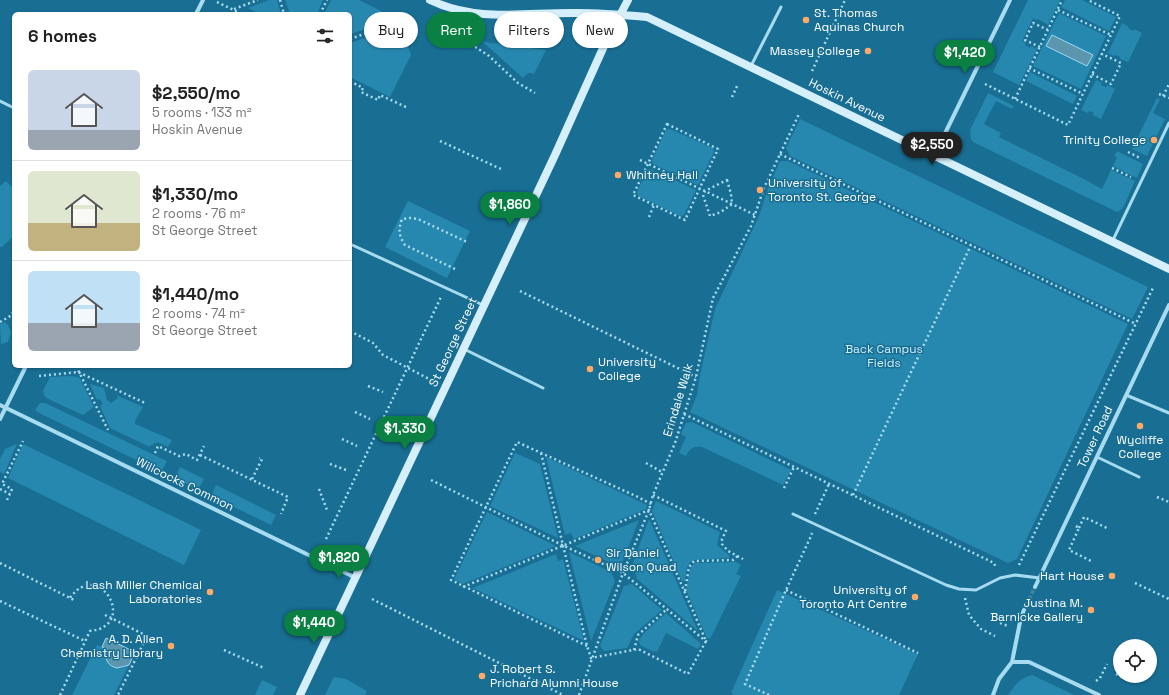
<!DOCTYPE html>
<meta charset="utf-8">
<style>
body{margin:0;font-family:"Space Grotesk",sans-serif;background:#f6f6f6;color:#222;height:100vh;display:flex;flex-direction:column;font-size:15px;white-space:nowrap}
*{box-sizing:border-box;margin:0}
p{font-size:13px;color:#767676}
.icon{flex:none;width:22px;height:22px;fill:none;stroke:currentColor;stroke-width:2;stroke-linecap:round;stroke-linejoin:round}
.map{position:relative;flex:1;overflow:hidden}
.panel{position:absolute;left:12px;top:12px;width:340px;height:356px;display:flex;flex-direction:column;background:#fff;border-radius:6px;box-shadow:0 1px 3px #0004}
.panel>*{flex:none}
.guide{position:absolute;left:364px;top:12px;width:380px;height:36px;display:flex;gap:8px}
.controls{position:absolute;left:1113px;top:639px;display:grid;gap:8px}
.controls a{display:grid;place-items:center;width:44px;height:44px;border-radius:50%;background:#fff;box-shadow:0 1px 3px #0004;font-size:20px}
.price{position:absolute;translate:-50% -34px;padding:0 9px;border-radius:14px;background:#0b8043;color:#fff;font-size:13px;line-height:26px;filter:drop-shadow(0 1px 2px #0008)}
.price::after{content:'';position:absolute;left:50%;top:24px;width:12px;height:9px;margin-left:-6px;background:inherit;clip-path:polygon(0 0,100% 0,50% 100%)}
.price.current{background:#222;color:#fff}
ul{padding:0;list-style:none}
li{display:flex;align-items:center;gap:12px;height:100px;padding:0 16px}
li+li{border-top:1px solid #e0e0e0}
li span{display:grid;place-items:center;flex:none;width:112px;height:80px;border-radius:6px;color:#555}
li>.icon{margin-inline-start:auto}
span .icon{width:48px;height:48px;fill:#fffc;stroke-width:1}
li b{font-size:17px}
h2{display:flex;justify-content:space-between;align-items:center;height:48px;padding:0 16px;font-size:17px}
.chip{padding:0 14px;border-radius:18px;background:#fff;box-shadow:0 1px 3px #0004;font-size:14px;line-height:36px}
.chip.current{background:#0b8043;color:#fff}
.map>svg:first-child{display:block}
</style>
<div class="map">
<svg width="1169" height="695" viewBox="0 0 1169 695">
<rect width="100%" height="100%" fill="#186e93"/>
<path fill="#2788af" d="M 269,0 L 277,0 L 281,14 L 260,14 L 248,8 Z
M 285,0 L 323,0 L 317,14 L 290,14 Z
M 331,0 L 359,0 L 397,19 L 350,34 L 350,14 L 324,14 Z
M 1028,0 L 1060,0 L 1048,25 L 1038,19 L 1037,20 L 1033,18 L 1022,41 L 1026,43 L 1025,45 L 1030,48 L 1031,46 L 1037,49 L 1019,85 L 993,72 Z
M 1065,0 L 1082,0 L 1116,17 L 1109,31 L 1061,7 Z
M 1059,13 L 1106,36 L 1081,89 L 1033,66 Z
M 1122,23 L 1129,27 L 1128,28 L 1133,31 L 1134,29 L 1142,33 L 1128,62 L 1120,59 L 1120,57 L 1116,55 L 1114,56 L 1108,53 Z
M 397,27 L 400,27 L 415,35 C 406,43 407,44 411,55 L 390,97 L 350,77 L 350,43 Z
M 483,42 L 484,42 L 546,50 L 534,74 C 529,72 527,73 523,78 Z
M 1030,72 L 1077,96 L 1073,104 L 1026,81 Z
M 1096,80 L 1102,83 L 1101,85 L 1106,87 L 1107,85 L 1115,89 L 1101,119 L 1093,115 L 1094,113 L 1089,111 L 1088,113 L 1081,110 Z
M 988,93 L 1014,106 L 1012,109 L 996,101 L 984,124 L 1001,133 L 999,137 L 1084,179 L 1102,189 L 1111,170 L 1135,181 L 1123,208 L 1118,212 L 1115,211 L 973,142 L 971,139 L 970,130 Z
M 1157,98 L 1160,99 L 1153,113 L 1165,119 L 1147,156 L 1132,149 Z
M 800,119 L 1148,287 L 1132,319 L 790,156 L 786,148 Z
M 670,129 L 713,148 L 714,152 L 698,185 L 653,164 L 652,160 L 666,130 Z
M 1117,151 L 1143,164 L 1137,178 L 1113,166 L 1117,157 L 1114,156 Z
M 780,161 L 788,161 L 1128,324 L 1017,559 L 1008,563 L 690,412 L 697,395 L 700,375 L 715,309 L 759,216 L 768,188 Z
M 651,169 L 696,190 L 684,215 L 680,216 L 638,196 L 637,192 L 647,170 Z
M 6,181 L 14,189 L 14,236 L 2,247 L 0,247 L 0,186 Z
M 408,201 L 470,231 L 447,278 L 385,247 Z
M 4,322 L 8,325 L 11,333 L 8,342 L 1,344 L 0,324 Z
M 70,376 L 78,377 L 80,379 L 94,407 L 83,415 L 48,399 L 44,395 L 43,391 L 50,377 Z
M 90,384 L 104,388 L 107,400 L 111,403 L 118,398 L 116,395 L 143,407 L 135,421 L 135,424 L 172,440 L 168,447 L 157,442 L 156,444 L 154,443 L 153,445 L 150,445 L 150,447 L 110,428 L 100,406 L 103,404 L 100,399 L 97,400 Z
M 40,403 L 45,403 L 167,461 L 161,472 L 39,413 L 35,410 Z
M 692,422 L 791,470 L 783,485 L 702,447 C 693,446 690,448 686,456 L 679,453 L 686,437 L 681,434 L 686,423 Z
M 17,444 L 4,474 L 0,472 L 0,459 L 5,449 Z
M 23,444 L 201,530 L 184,565 L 8,478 Z
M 515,453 L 540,464 L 558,538 L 490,506 Z
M 546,457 L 647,505 L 646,509 L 574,539 L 571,533 L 565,535 Z
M 180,467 L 204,479 L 198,490 L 175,478 Z
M 216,485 L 276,515 L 271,525 L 211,496 Z
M 656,501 L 720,532 L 717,545 L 730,556 L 728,558 L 693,560 C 686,563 686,573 685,581 L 682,581 L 652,511 Z
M 487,512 L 556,546 L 463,584 L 454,579 Z
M 649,519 L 698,631 L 637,579 L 633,563 Z
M 639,520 L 623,561 L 615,565 L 575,546 Z
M 569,552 L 611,572 L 615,581 L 591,641 Z
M 556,554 L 558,561 L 563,559 L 584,641 L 473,588 Z
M 736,562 L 741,565 L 736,574 L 741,576 L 710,639 L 707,638 L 686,590 L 691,567 L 695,563 Z
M 632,584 L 662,610 L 634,634 L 627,648 L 604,651 L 600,646 L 624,586 Z
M 777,590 L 918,654 L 899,695 L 734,695 L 731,693 Z
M 666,613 L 701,644 L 698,649 L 666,633 L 657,652 L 655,651 L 654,652 L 640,645 L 639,640 L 644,633 Z
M 97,645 L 107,649 L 107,661 C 113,670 120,668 129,665 L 114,695 L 72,695 Z
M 1032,675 L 1074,695 L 1008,695 C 1015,685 1020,678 1032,675 Z
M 334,677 L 346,679 L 367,691 L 365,695 L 325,695 Z
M 262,680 L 277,687 L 273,695 L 255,695 Z"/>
<path fill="#5b95ae" stroke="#9adbf3" d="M 1052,35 L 1093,55 L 1087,66 L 1046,46 Z
M 106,638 L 135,652 L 129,665 L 117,668 C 107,666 104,658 107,649 L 102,647 Z"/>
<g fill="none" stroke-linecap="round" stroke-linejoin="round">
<path stroke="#3b84a3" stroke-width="4" stroke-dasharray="4 2" stroke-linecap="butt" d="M 1024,610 L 1035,587"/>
<path stroke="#a7dbf0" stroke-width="2.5" stroke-dasharray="2 3" stroke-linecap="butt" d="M 280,0 L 284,14
M 217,2 L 242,14
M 234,9 L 258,0
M 1058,10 L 1111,35
M 320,14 L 327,0
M 448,34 L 471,44 L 489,56 L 518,83 L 535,93
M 350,39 L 407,19
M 1040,47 L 1025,40 L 1033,23 L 1048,30
M 1029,68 L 1083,94
M 812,71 L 845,0
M 1092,74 L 1111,84 L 1121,63 L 1102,54
M 350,81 L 363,88 L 361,92 L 378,100 L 380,95 L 408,108
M 985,84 L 1068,125 L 1120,16 L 1088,0
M 1159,94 L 1169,98
M 1163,96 L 1169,84
M 732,97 L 738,84
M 1015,99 L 1062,0
M 667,124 L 718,149 L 685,220 L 633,195 Z
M 440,141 L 501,169
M 1128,152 L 1140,158
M 780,154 L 1136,324
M 640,160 L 755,215
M 1112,168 L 1131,177
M 727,180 L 731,194 L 732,204 L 721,212 L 710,216 L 703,195 L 705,191 Z
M 649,217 L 654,205
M 455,269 L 405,245 C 399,236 398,230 402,219 L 410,218 L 418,219 L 467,242
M 520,291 L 696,377
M 0,322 L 12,315 L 14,310
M 350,331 L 373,343 L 383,355 L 433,381
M 76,366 L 108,430
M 39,376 L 78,372 L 145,403
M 368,386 L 383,392
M 355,412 L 370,419
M 684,414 L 994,563 L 996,568
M 342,439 L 357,446
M 155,453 L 158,446 L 179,456 L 186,454 L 197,460 L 204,446
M 541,453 L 587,646 L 591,658 L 638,649 L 688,674 L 706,641
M 200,455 L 288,497 L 281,514
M 646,463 L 662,472
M 330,464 L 346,470
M 252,479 L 262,459 L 259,458
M 431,480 L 564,546 L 623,573 L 708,643
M 784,488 L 794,467
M 0,489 L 10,494
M 319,489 L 327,510
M 653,495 L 726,531 L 722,539 L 722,544 L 728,551 L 743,559
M 853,495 L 971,245
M 1157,497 L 1169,502
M 7,500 L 12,489 L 2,484 L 23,441
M 815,514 L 829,484
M 1076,526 L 1079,528 L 1069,550 L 1093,562
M 1079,528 L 1084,517 L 1109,529
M 326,539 L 441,297
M 0,563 L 76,601
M 1019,565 L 1153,288
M 1135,583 L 1169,599
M 463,587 L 649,510 L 706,641
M 786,590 L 918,653
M 685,591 L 689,567 L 694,561 L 733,560 L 738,556
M 965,598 L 969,615 L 981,629 L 995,636
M 372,599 L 563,695
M 0,601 L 85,641
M 105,615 L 147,636 L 118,695
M 1000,623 L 1008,626
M 587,646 L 451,580 L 517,442 L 638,497 L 651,504
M 224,650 L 264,668
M 634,650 L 638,635 L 667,609
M 1119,664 L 1120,665
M 1116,674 L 1129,681
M 1131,679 L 1132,676
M 1096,681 L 1100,678 L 1107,664
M 60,695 L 90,631 C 139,626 99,557 70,598
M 579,695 L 623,573 L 649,510 L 653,495 L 675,443 L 696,377 L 713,298 L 751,226 L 764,188 L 799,114
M 769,695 L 745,684 L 786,590 L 811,536 L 812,533"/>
<path stroke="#a7dbf0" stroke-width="3" d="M 751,66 L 781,7
M 0,101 L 14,108
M 1113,240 L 1169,123
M 350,244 L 483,305
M 464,349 L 543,388
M 1126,395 L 1169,413
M 1097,457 L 1139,477
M 793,514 L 946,585 L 959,589 L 976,590 L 1000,578 L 1015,575 L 1040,578"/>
<path stroke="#a7dbf0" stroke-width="4" d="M 196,14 L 203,0
M 934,156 L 1010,0
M 0,405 L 356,578
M 0,419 L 26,366
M 1035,587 L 1169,305
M 1012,662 L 1029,662 L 1099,695
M 993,695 L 999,679 L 1012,662 L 1021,617 L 1024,610"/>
<path stroke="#d5f0fb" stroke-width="8" d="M 430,0 C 477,23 528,12 577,13 C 600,13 624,15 647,17 L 1169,269
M 300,695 L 555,155 L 604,46 L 628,0"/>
</g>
<g fill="#fa6" stroke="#186e93" stroke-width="1.5">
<circle cx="806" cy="20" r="4"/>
<circle cx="868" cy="51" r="4"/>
<circle cx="1154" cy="140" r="4"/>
<circle cx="618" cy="175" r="4"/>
<circle cx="760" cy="190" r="4"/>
<circle cx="590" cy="369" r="4"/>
<circle cx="1140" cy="426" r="4"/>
<circle cx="598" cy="560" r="4"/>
<circle cx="1112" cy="576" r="4"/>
<circle cx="210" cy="592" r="4"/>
<circle cx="915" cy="597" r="4"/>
<circle cx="1091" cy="610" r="4"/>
<circle cx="171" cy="646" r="4"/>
<circle cx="482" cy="676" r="4"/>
</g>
<g text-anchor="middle" stroke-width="3" stroke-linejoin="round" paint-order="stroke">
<g font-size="12" fill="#fff" stroke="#186e93" text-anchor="end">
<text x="814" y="17" text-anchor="start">St. Thomas<tspan x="814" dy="14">Aquinas Church</tspan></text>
<text x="860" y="55">Massey College</text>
<text x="1146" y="144">Trinity College</text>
<text x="626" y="179" text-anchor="start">Whitney Hall</text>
<text x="768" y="187" text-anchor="start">University of<tspan x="768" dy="14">Toronto St. George</tspan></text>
<text x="598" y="366" text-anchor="start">University<tspan x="598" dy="14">College</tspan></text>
<text x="1140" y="444" text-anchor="middle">Wycliffe<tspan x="1140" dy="14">College</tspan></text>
<text x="606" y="557" text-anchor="start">Sir Daniel<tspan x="606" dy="14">Wilson Quad</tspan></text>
<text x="1104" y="580">Hart House</text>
<text x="202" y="589">Lash Miller Chemical<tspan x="202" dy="14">Laboratories</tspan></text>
<text x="907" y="594">University of<tspan x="907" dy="14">Toronto Art Centre</tspan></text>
<text x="1083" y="607">Justina M.<tspan x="1083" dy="14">Barnicke Gallery</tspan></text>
<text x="163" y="643">A. D. Allen<tspan x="163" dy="14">Chemistry Library</tspan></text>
<text x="490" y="673" text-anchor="start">J. Robert S.<tspan x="490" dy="14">Prichard Alumni House</tspan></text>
</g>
<g font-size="12" fill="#fff" stroke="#186e93">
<text transform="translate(847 100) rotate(26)" y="4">Hoskin Avenue</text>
<text transform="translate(453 342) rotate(-65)" y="4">St George Street</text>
<text transform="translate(678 400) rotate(-73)" y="4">Erindale Walk</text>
<text transform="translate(1095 437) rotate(-65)" y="4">Tower Road</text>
<text transform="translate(185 484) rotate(26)" y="4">Willcocks Common</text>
</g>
<g font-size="12" fill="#ceeffb" stroke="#186e93">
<text x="884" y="353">Back Campus<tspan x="884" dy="14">Fields</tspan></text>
</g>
</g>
</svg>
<div class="controls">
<a><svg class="icon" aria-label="locate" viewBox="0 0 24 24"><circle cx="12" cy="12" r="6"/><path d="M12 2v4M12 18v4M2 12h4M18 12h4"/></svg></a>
</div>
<b class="price" style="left:965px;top:74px">$1,420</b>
<b class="price current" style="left:932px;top:166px">$2,550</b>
<b class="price" style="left:510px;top:226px">$1,860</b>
<b class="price" style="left:405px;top:450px">$1,330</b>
<b class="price" style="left:339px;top:579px">$1,820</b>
<b class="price" style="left:314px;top:644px">$1,440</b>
<div class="guide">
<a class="chip">Buy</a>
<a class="chip current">Rent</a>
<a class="chip">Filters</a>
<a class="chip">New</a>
</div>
<section class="panel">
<h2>6 homes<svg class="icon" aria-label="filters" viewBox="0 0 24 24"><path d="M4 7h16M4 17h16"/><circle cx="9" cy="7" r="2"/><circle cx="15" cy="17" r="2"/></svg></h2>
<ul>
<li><span style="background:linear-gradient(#c9d6e8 75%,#9aa5b1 0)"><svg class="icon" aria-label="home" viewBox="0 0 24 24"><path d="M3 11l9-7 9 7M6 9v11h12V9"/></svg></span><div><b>$2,550/mo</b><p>5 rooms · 133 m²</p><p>Hoskin Avenue</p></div></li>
<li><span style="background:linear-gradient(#dfe7d0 65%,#c2b280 0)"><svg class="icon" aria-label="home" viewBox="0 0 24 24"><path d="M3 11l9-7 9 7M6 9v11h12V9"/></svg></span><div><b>$1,330/mo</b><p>2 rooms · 76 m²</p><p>St George Street</p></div></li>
<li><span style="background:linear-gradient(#bfe0f5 65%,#9aa5b1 0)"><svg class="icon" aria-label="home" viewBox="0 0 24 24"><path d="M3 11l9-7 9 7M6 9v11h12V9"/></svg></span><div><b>$1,440/mo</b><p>2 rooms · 74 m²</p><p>St George Street</p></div></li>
</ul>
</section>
</div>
